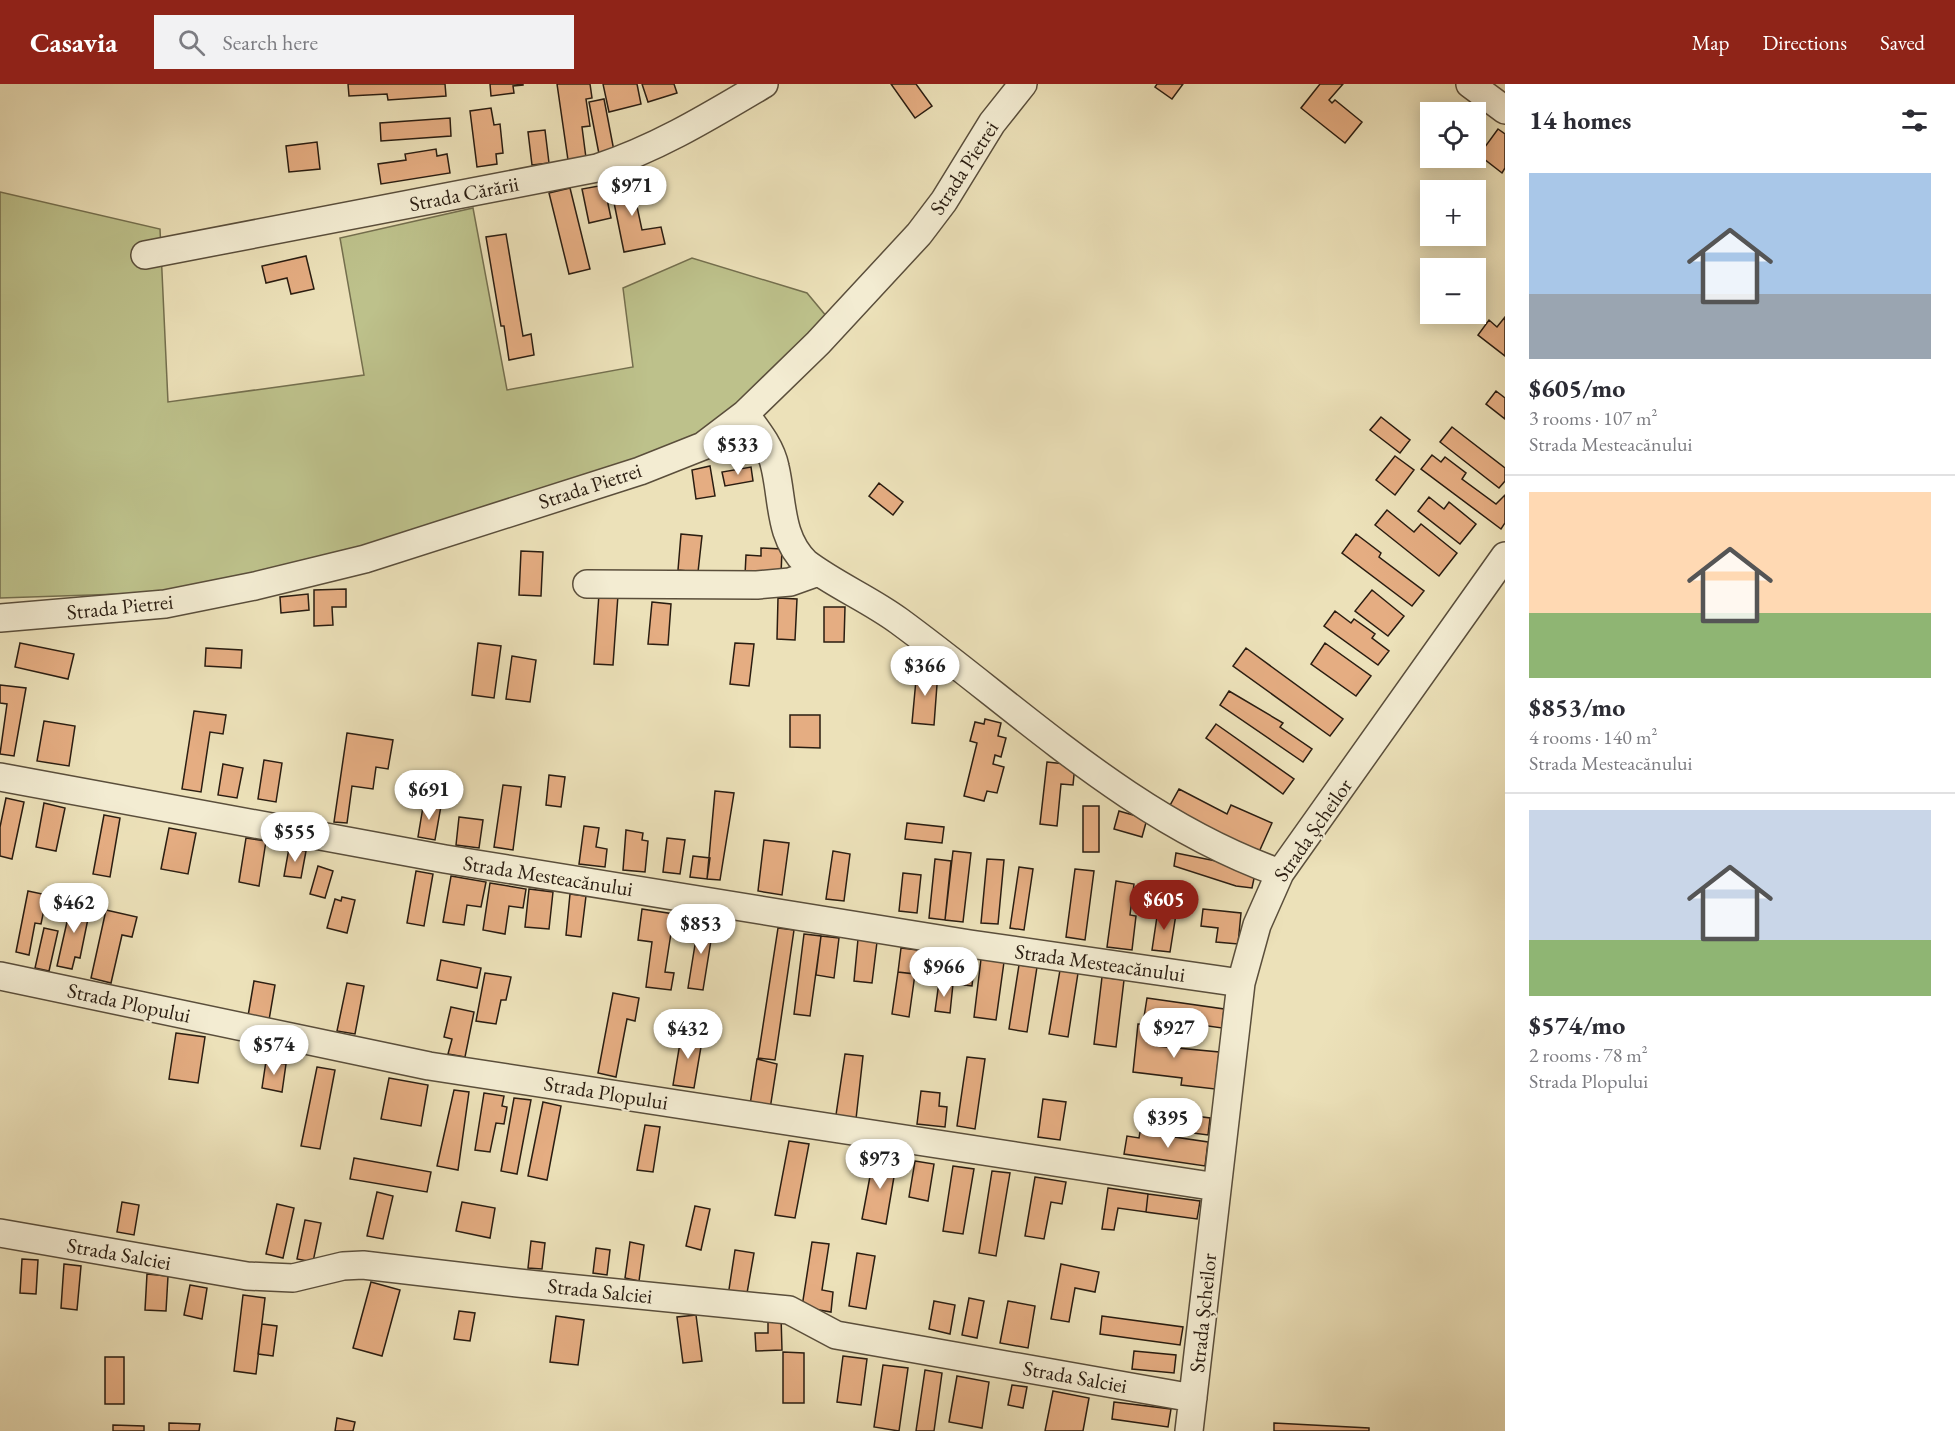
<!DOCTYPE html>
<meta charset="utf-8">
<style>
body{margin:0;font-family:"EB Garamond",serif;background:#f2f2f3;color:#2b2b33;height:100vh;display:flex;flex-direction:column;font-size:22px;white-space:nowrap}
*{box-sizing:border-box;margin:0}
p{font-size:20px;color:#7c7c81}
.icon{flex:none;width:33px;height:33px;fill:none;stroke:currentColor;stroke-width:2;stroke-linecap:round;stroke-linejoin:round}
.map{position:relative;flex:1;overflow:hidden}
.details{display:flex;flex-direction:column;background:#fff;width:450px}
.details>*{flex:none}
.controls{position:absolute;left:1420px;top:18px;display:grid;gap:12px}
.controls a{display:grid;place-items:center;width:66px;height:66px;border-radius:0px;background:#fff;box-shadow:0 3px 15px #0003;font-size:30px}
.price{position:absolute;translate:-50% -51px;padding:0 14px;border-radius:21px;background:#fff;color:#222;font-size:20px;line-height:39px;filter:drop-shadow(0 2px 3px #0008)}
.price::after{content:'';position:absolute;left:50%;top:36px;width:18px;height:14px;margin-left:-9px;background:inherit;clip-path:polygon(0 0,100% 0,50% 100%)}
.price.active{background:#8f2418;color:#fff}
ul{padding:0;list-style:none}
li{display:grid;align-content:center;gap:12px;height:318px;padding:0 24px}
li+li{border-top:2px solid #e1e1e2}
li span{display:grid;place-items:center;height:186px;border-radius:0px;color:#555}
li>.icon{margin-inline-start:auto}
span .icon{width:108px;height:108px;fill:#fffc;stroke-width:1}
li b{font-size:26px}
h2{display:flex;justify-content:space-between;align-items:center;height:72px;padding:0 24px;font-size:26px}
header{display:flex;align-items:center;gap:36px;box-sizing:border-box;height:84px;padding:0 30px;background:#8f2418;color:#fff}
header strong{font-size:28px}
nav{display:flex;gap:33px;margin-inline-start:auto;font-size:21px}
.search{width:420px;height:54px;background:#f2f2f3;display:flex;align-items:center;gap:15px;box-sizing:border-box;padding:0 21px;border-radius:0px;color:#7c7c81;font-size:22px}
main{display:flex;flex:1;min-height:0}
.map>svg:first-child{display:block}
</style>
<header>
<strong>Casavia</strong>
<div class="search"><svg class="icon" aria-label="search" viewBox="0 0 24 24"><circle cx="10" cy="10" r="6"/><path d="M15 15l6 6"/></svg>Search here</div>
<nav><a>Map</a><a>Directions</a><a>Saved</a></nav>
</header>
<main>
<div class="map">
<svg width="1505" height="1347" viewBox="0 0 1505 1347">
<rect width="100%" height="100%" fill="#ece1b9"/>
<filter id="stains"><feTurbulence type="fractalNoise" baseFrequency=".00333" numOctaves="4"/><feColorMatrix values="0 0 0 0 .2 0 0 0 0 .09 0 0 0 0 .02 0 0 0 .5 -.17"/></filter>
<radialGradient id="worn" r=".72"><stop offset=".6" stop-color="#630" stop-opacity="0"/><stop offset="1" stop-color="#630" stop-opacity=".3"/></radialGradient>
<path fill="#bdc18b" stroke="#746f4e" stroke-width="1.5" d="M 0,108 L 160,145 L 168,318 L 364,291 L 340,154 L 473,124 L 507,306 L 633,283 L 623,204 L 692,174 L 807,209 L 827,233 L 737,325 L 688,362 L 372,462 L 181,508 L 0,514 Z"/>
<path fill="#e5ad82" stroke="#2a1d11" stroke-width="1.5" d="M 348,0 L 445,0 L 446,12 L 388,16 L 387,10 L 349,12 Z
M 490,0 L 523,0 L 523,1 L 513,2 L 514,9 L 491,12 Z
M 557,0 L 590,0 L 592,14 L 586,15 L 590,42 L 582,43 L 586,74 L 568,76 Z
M 603,0 L 637,0 L 641,20 L 609,28 Z
M 642,0 L 674,0 L 677,9 L 648,18 Z
M 891,0 L 916,0 L 932,22 L 915,34 Z
M 1157,0 L 1183,0 L 1172,15 L 1155,3 Z
M 1320,0 L 1343,0 L 1329,16 L 1332,19 L 1335,16 L 1362,38 L 1345,59 L 1301,24 Z
M 604,15 L 614,67 L 599,70 L 589,18 Z
M 491,24 L 494,41 L 500,40 L 503,69 L 496,70 L 497,80 L 477,83 L 470,27 Z
M 450,34 L 451,52 L 381,57 L 380,39 Z
M 1498,45 L 1505,50 L 1505,84 L 1502,89 L 1479,71 Z
M 545,46 L 549,79 L 532,81 L 528,48 Z
M 317,58 L 320,85 L 289,88 L 286,62 Z
M 436,65 L 437,72 L 447,70 L 450,89 L 381,100 L 378,80 L 406,76 L 405,70 Z
M 630,90 L 642,146 L 661,143 L 665,160 L 624,168 L 609,94 Z
M 604,101 L 611,134 L 589,139 L 582,105 Z
M 570,104 L 590,185 L 569,190 L 549,109 Z
M 506,150 L 523,252 L 531,250 L 534,271 L 509,276 L 504,242 L 501,242 L 486,153 Z
M 306,172 L 314,205 L 291,210 L 287,194 L 266,199 L 262,182 Z
M 1505,233 L 1505,272 L 1478,251 L 1489,236 L 1497,243 Z
M 1496,307 L 1505,314 L 1505,335 L 1486,320 Z
M 1381,333 L 1410,356 L 1400,369 L 1370,346 Z
M 1452,343 L 1505,384 L 1505,397 L 1499,404 L 1440,358 Z
M 1432,371 L 1441,378 L 1445,373 L 1466,389 L 1462,395 L 1496,420 L 1505,411 L 1505,439 L 1501,445 L 1421,385 Z
M 1395,372 L 1414,386 L 1395,411 L 1376,396 Z
M 710,382 L 715,412 L 696,415 L 692,386 Z
M 751,383 L 753,397 L 725,402 L 722,388 Z
M 879,399 L 903,418 L 893,431 L 869,412 Z
M 1429,413 L 1444,425 L 1449,418 L 1476,440 L 1460,460 L 1418,427 Z
M 1387,426 L 1414,448 L 1421,440 L 1457,469 L 1439,492 L 1375,441 Z
M 681,450 L 702,452 L 698,488 L 678,486 Z
M 1356,450 L 1381,469 L 1379,473 L 1424,507 L 1412,522 L 1342,469 Z
M 761,464 L 782,465 L 781,491 L 745,491 L 746,471 L 761,472 Z
M 521,467 L 543,468 L 541,512 L 519,511 Z
M 346,505 L 346,523 L 332,523 L 333,541 L 314,542 L 314,506 Z
M 1372,506 L 1404,532 L 1388,552 L 1355,527 Z
M 308,510 L 309,526 L 281,529 L 280,513 Z
M 599,510 L 618,511 L 613,581 L 594,580 Z
M 778,514 L 797,515 L 795,556 L 777,555 Z
M 652,518 L 671,520 L 668,561 L 648,560 Z
M 824,523 L 845,523 L 844,558 L 824,558 Z
M 1335,527 L 1351,539 L 1354,535 L 1375,550 L 1372,554 L 1389,567 L 1378,581 L 1324,542 Z
M 20,559 L 74,570 L 68,595 L 15,583 Z
M 478,559 L 501,562 L 494,614 L 472,611 Z
M 735,559 L 754,560 L 749,602 L 730,600 Z
M 1325,559 L 1371,592 L 1356,612 L 1311,580 Z
M 206,564 L 242,566 L 241,584 L 205,582 Z
M 1246,564 L 1343,635 L 1330,652 L 1233,582 Z
M 512,572 L 536,576 L 530,618 L 506,615 Z
M 917,585 L 938,587 L 934,641 L 912,639 Z
M 0,601 L 26,604 L 14,672 L 0,670 L 7,620 L 0,619 Z
M 1229,607 L 1283,639 L 1280,643 L 1312,665 L 1303,678 L 1220,621 Z
M 194,627 L 226,631 L 223,650 L 210,648 L 201,708 L 182,705 Z
M 790,631 L 820,631 L 820,664 L 790,663 Z
M 985,635 L 1001,639 L 998,652 L 1006,654 L 1001,673 L 995,671 L 993,680 L 1004,683 L 997,709 L 987,707 L 984,717 L 964,712 L 977,659 L 970,657 L 975,638 L 984,640 Z
M 44,637 L 75,642 L 69,682 L 37,677 Z
M 1216,640 L 1294,695 L 1283,710 L 1206,654 Z
M 347,649 L 393,656 L 388,685 L 376,683 L 373,705 L 352,702 L 347,739 L 334,738 Z
M 264,676 L 282,679 L 276,718 L 258,715 Z
M 1047,678 L 1075,681 L 1073,701 L 1061,700 L 1057,742 L 1040,740 Z
M 223,680 L 243,684 L 237,714 L 218,711 Z
M 549,691 L 565,693 L 561,723 L 546,721 Z
M 503,701 L 521,703 L 513,766 L 494,763 Z
M 1179,705 L 1227,730 L 1231,721 L 1272,739 L 1259,768 L 1168,725 Z
M 715,707 L 734,709 L 720,796 L 707,795 Z
M 6,714 L 24,718 L 12,775 L 0,772 L 0,743 Z
M 424,717 L 441,722 L 435,756 L 418,753 Z
M 44,719 L 65,724 L 56,767 L 36,763 Z
M 1083,722 L 1099,722 L 1099,768 L 1083,768 Z
M 1119,727 L 1147,735 L 1142,753 L 1114,745 Z
M 104,731 L 120,734 L 110,793 L 93,790 Z
M 459,733 L 483,736 L 479,764 L 456,761 Z
M 907,739 L 944,743 L 942,759 L 905,755 Z
M 584,742 L 599,744 L 596,763 L 607,765 L 605,783 L 579,780 Z
M 169,744 L 196,749 L 188,790 L 161,785 Z
M 626,746 L 643,749 L 642,756 L 648,757 L 645,788 L 623,786 Z
M 246,754 L 266,757 L 259,802 L 239,798 Z
M 667,754 L 685,756 L 680,790 L 663,788 Z
M 764,756 L 789,759 L 782,811 L 758,807 Z
M 289,764 L 306,767 L 301,794 L 284,792 Z
M 833,767 L 850,770 L 844,817 L 826,815 Z
M 953,767 L 971,769 L 963,838 L 945,836 Z
M 1176,769 L 1256,785 L 1252,804 L 1236,802 L 1174,782 Z
M 693,772 L 710,774 L 707,795 L 690,793 Z
M 935,775 L 951,777 L 945,836 L 929,834 Z
M 987,775 L 1004,776 L 998,840 L 981,839 Z
M 318,782 L 333,787 L 325,814 L 310,810 Z
M 1019,783 L 1033,785 L 1024,846 L 1010,844 Z
M 1075,785 L 1094,787 L 1085,856 L 1066,853 Z
M 416,787 L 433,790 L 424,842 L 407,839 Z
M 903,789 L 921,791 L 917,829 L 899,827 Z
M 451,792 L 486,798 L 481,823 L 467,821 L 464,841 L 443,838 Z
M 1116,797 L 1134,800 L 1130,831 L 1136,832 L 1132,866 L 1107,863 Z
M 490,799 L 526,805 L 523,824 L 509,822 L 505,850 L 483,846 Z
M 529,805 L 553,808 L 549,845 L 525,843 Z
M 28,807 L 47,811 L 41,840 L 35,839 L 29,871 L 16,868 Z
M 570,810 L 586,812 L 581,853 L 566,851 Z
M 342,813 L 355,816 L 347,849 L 327,844 L 335,815 L 341,817 Z
M 72,816 L 91,820 L 80,874 L 75,873 L 72,885 L 57,882 Z
M 642,825 L 674,830 L 665,888 L 674,889 L 671,906 L 646,903 L 652,858 L 638,856 Z
M 1203,825 L 1241,829 L 1238,860 L 1216,858 L 1218,844 L 1201,842 Z
M 106,826 L 137,833 L 132,853 L 122,851 L 111,899 L 91,894 Z
M 1158,826 L 1176,830 L 1170,868 L 1152,866 Z
M 699,836 L 714,838 L 703,906 L 688,904 Z
M 44,844 L 58,847 L 49,887 L 35,884 Z
M 778,844 L 794,846 L 775,976 L 758,974 Z
M 804,850 L 821,852 L 810,932 L 794,930 Z
M 821,852 L 839,854 L 834,894 L 816,891 Z
M 858,855 L 877,858 L 872,899 L 854,897 Z
M 901,864 L 934,868 L 931,892 L 898,888 Z
M 943,870 L 975,874 L 972,902 L 939,898 Z
M 981,875 L 1004,878 L 996,936 L 974,933 Z
M 441,876 L 481,884 L 477,904 L 437,896 Z
M 1019,881 L 1037,883 L 1027,948 L 1009,945 Z
M 1060,886 L 1078,889 L 1068,953 L 1049,950 Z
M 898,888 L 915,890 L 909,933 L 892,930 Z
M 485,889 L 511,893 L 506,916 L 501,916 L 496,940 L 476,937 Z
M 1102,893 L 1124,896 L 1116,963 L 1094,960 Z
M 254,897 L 275,901 L 269,936 L 248,932 Z
M 939,898 L 953,900 L 950,929 L 935,927 Z
M 347,899 L 364,902 L 355,950 L 337,947 Z
M 613,909 L 639,914 L 635,937 L 627,935 L 616,993 L 598,989 Z
M 1147,914 L 1224,925 L 1222,944 L 1144,933 Z
M 451,923 L 474,928 L 465,973 L 448,970 L 452,955 L 444,953 Z
M 1138,940 L 1182,944 L 1181,952 L 1158,949 L 1157,962 L 1219,968 L 1215,1005 L 1181,1001 L 1182,994 L 1133,988 Z
M 682,947 L 703,951 L 694,1004 L 673,1001 Z
M 176,949 L 205,953 L 198,999 L 169,995 Z
M 845,970 L 863,972 L 856,1035 L 836,1031 Z
M 967,973 L 985,975 L 975,1045 L 957,1042 Z
M 757,975 L 777,980 L 770,1025 L 750,1021 Z
M 266,977 L 286,980 L 282,1008 L 262,1004 Z
M 317,983 L 335,986 L 320,1065 L 301,1062 Z
M 389,994 L 428,1001 L 421,1042 L 381,1035 Z
M 454,1006 L 469,1008 L 458,1086 L 437,1082 Z
M 921,1007 L 940,1009 L 939,1022 L 947,1023 L 945,1043 L 917,1040 Z
M 484,1009 L 504,1012 L 502,1022 L 507,1023 L 504,1040 L 496,1039 L 490,1068 L 475,1066 Z
M 514,1014 L 531,1016 L 517,1090 L 501,1087 Z
M 1043,1015 L 1066,1018 L 1060,1056 L 1038,1053 Z
M 543,1018 L 561,1022 L 547,1096 L 528,1092 Z
M 1150,1026 L 1210,1034 L 1208,1051 L 1147,1043 Z
M 645,1041 L 660,1043 L 653,1088 L 637,1086 Z
M 1140,1048 L 1208,1058 L 1205,1082 L 1124,1070 L 1127,1052 L 1139,1054 Z
M 789,1057 L 809,1060 L 795,1134 L 775,1131 Z
M 874,1071 L 897,1075 L 886,1140 L 862,1135 Z
M 354,1074 L 431,1088 L 427,1108 L 350,1095 Z
M 915,1077 L 934,1080 L 928,1117 L 909,1113 Z
M 953,1082 L 974,1085 L 963,1150 L 943,1147 Z
M 992,1087 L 1010,1089 L 996,1172 L 979,1169 Z
M 1035,1093 L 1066,1098 L 1062,1120 L 1051,1118 L 1044,1155 L 1025,1152 Z
M 1108,1104 L 1148,1110 L 1146,1128 L 1118,1124 L 1114,1146 L 1102,1145 Z
M 377,1108 L 393,1112 L 383,1155 L 367,1152 Z
M 1148,1110 L 1200,1117 L 1197,1135 L 1146,1128 Z
M 122,1118 L 139,1121 L 134,1151 L 117,1148 Z
M 462,1118 L 495,1124 L 490,1154 L 456,1147 Z
M 277,1120 L 294,1124 L 283,1174 L 266,1170 Z
M 695,1122 L 710,1125 L 701,1166 L 686,1162 Z
M 305,1136 L 321,1139 L 313,1178 L 297,1175 Z
M 531,1157 L 545,1159 L 542,1185 L 528,1184 Z
M 630,1158 L 644,1161 L 639,1197 L 625,1194 Z
M 812,1158 L 829,1160 L 822,1206 L 833,1208 L 831,1228 L 802,1223 Z
M 596,1164 L 610,1166 L 607,1191 L 593,1189 Z
M 735,1166 L 754,1169 L 746,1215 L 728,1212 Z
M 857,1169 L 875,1172 L 866,1225 L 849,1222 Z
M 22,1175 L 38,1176 L 36,1210 L 20,1209 Z
M 64,1180 L 81,1182 L 77,1226 L 61,1224 Z
M 1061,1180 L 1099,1188 L 1095,1208 L 1075,1204 L 1069,1238 L 1051,1235 Z
M 147,1190 L 168,1192 L 166,1227 L 145,1226 Z
M 371,1198 L 400,1206 L 382,1272 L 353,1264 Z
M 190,1201 L 207,1204 L 202,1235 L 184,1231 Z
M 243,1211 L 265,1214 L 256,1290 L 234,1287 Z
M 969,1214 L 984,1217 L 977,1254 L 962,1251 Z
M 934,1217 L 955,1221 L 950,1250 L 929,1245 Z
M 1008,1217 L 1035,1222 L 1028,1264 L 1000,1259 Z
M 459,1227 L 475,1229 L 470,1257 L 454,1255 Z
M 696,1231 L 702,1277 L 683,1279 L 677,1233 Z
M 556,1232 L 584,1236 L 578,1281 L 550,1278 Z
M 768,1232 L 781,1232 L 782,1266 L 756,1267 L 755,1249 L 768,1249 Z
M 1102,1232 L 1183,1243 L 1180,1261 L 1100,1250 Z
M 262,1240 L 277,1242 L 273,1272 L 258,1270 Z
M 1134,1267 L 1176,1271 L 1174,1289 L 1132,1285 Z
M 783,1268 L 804,1269 L 804,1319 L 783,1319 Z
M 843,1272 L 867,1275 L 861,1321 L 837,1318 Z
M 105,1273 L 124,1273 L 124,1320 L 105,1320 Z
M 883,1281 L 908,1284 L 899,1347 L 874,1343 Z
M 925,1286 L 942,1289 L 934,1347 L 916,1347 Z
M 957,1292 L 989,1298 L 982,1344 L 949,1338 Z
M 1012,1301 L 1027,1303 L 1023,1324 L 1008,1321 Z
M 1053,1307 L 1089,1314 L 1083,1347 L 1045,1347 Z
M 1114,1318 L 1171,1325 L 1168,1343 L 1112,1335 Z
M 337,1334 L 355,1338 L 353,1347 L 335,1347 Z
M 169,1339 L 200,1340 L 199,1347 L 169,1347 Z
M 1274,1339 L 1369,1344 L 1369,1347 L 1274,1347 Z
M 113,1341 L 144,1342 L 144,1347 L 113,1347 Z"/>
<g fill="none" stroke-linecap="round" stroke-linejoin="round">
<g stroke="#5a4e3b" stroke-width="30">
<path id="minor" d="M 1470,0 L 1505,26
M 145,171 L 597,84 C 658,64 710,32 764,0
M 745,330 C 757,346 771,363 775,383 C 783,417 779,453 806,479 C 835,501 869,515 899,537 C 1022,627 1133,737 1280,789
M 587,500 L 757,501 L 790,498 L 818,488
M 0,534 L 165,520 L 255,502 L 365,475 L 640,387 L 703,362 L 745,330 L 818,259 L 919,150 L 944,117 L 992,39 L 1023,0
M 0,693 L 445,775 L 970,860 L 1241,899
M 0,892 L 429,982 L 1217,1103
M 0,1149 L 247,1192 L 293,1194 L 343,1182 L 363,1181 L 518,1199 L 789,1226 L 836,1251 L 1193,1314
M 1189,1347 L 1241,899 L 1257,841 L 1280,789 L 1505,472"/>
</g>
<use href="#minor" stroke="#f3ecd2" stroke-width="27"/>
</g>
<g text-anchor="middle" stroke-width="4.5" stroke-linejoin="round" paint-order="stroke">
<g font-size="21" fill="#2a1d11" stroke="#f3ecd2">
<text transform="translate(964 84) rotate(-57)" y="7">Strada Pietrei</text>
<text transform="translate(464 110) rotate(-11)" y="7">Strada Cărării</text>
<text transform="translate(590 402) rotate(-18)" y="7">Strada Pietrei</text>
<text transform="translate(120 523) rotate(-6)" y="7">Strada Pietrei</text>
<text transform="translate(1313 746) rotate(-55)" y="7">Strada Șcheilor</text>
<text transform="translate(548 792) rotate(9)" y="7">Strada Mesteacănului</text>
<text transform="translate(1100 879) rotate(8)" y="7">Strada Mesteacănului</text>
<text transform="translate(129 919) rotate(12)" y="7">Strada Plopului</text>
<text transform="translate(606 1009) rotate(9)" y="7">Strada Plopului</text>
<text transform="translate(119 1170) rotate(10)" y="7">Strada Salciei</text>
<text transform="translate(600 1207) rotate(6)" y="7">Strada Salciei</text>
<text transform="translate(1203 1229) rotate(-84)" y="7">Strada Șcheilor</text>
<text transform="translate(1075 1293) rotate(10)" y="7">Strada Salciei</text>
</g>
</g>
<rect width="100%" height="100%" filter="url(#stains)"/>
<rect width="100%" height="100%" fill="url(#worn)"/>
</svg>
<div class="controls">
<a><svg class="icon" aria-label="locate" viewBox="0 0 24 24"><circle cx="12" cy="12" r="6"/><path d="M12 2v4M12 18v4M2 12h4M18 12h4"/></svg></a>
<a>+</a>
<a>−</a>
</div>
<b class="price" style="left:632px;top:133px">$971</b>
<b class="price" style="left:738px;top:392px">$533</b>
<b class="price" style="left:925px;top:613px">$366</b>
<b class="price" style="left:429px;top:737px">$691</b>
<b class="price" style="left:295px;top:779px">$555</b>
<b class="price active" style="left:1164px;top:847px">$605</b>
<b class="price" style="left:74px;top:850px">$462</b>
<b class="price" style="left:701px;top:871px">$853</b>
<b class="price" style="left:944px;top:914px">$966</b>
<b class="price" style="left:1174px;top:975px">$927</b>
<b class="price" style="left:688px;top:976px">$432</b>
<b class="price" style="left:274px;top:992px">$574</b>
<b class="price" style="left:1168px;top:1065px">$395</b>
<b class="price" style="left:880px;top:1106px">$973</b>
</div>
<section class="details">
<h2>14 homes<svg class="icon" aria-label="filters" viewBox="0 0 24 24"><path d="M4 7h16M4 17h16"/><circle cx="9" cy="7" r="2"/><circle cx="15" cy="17" r="2"/></svg></h2>
<ul>
<li><span style="background:linear-gradient(#a9c7e8 65%,#9aa5b1 0)"><svg class="icon" aria-label="home" viewBox="0 0 24 24"><path d="M3 11l9-7 9 7M6 9v11h12V9"/></svg></span><div><b>$605/mo</b><p>3 rooms · 107 m²</p><p>Strada Mesteacănului</p></div></li>
<li><span style="background:linear-gradient(#ffd9b3 65%,#8fb573 0)"><svg class="icon" aria-label="home" viewBox="0 0 24 24"><path d="M3 11l9-7 9 7M6 9v11h12V9"/></svg></span><div><b>$853/mo</b><p>4 rooms · 140 m²</p><p>Strada Mesteacănului</p></div></li>
<li><span style="background:linear-gradient(#c9d6e8 70%,#8fb573 0)"><svg class="icon" aria-label="home" viewBox="0 0 24 24"><path d="M3 11l9-7 9 7M6 9v11h12V9"/></svg></span><div><b>$574/mo</b><p>2 rooms · 78 m²</p><p>Strada Plopului</p></div></li>
</ul>
</section>
</main>
